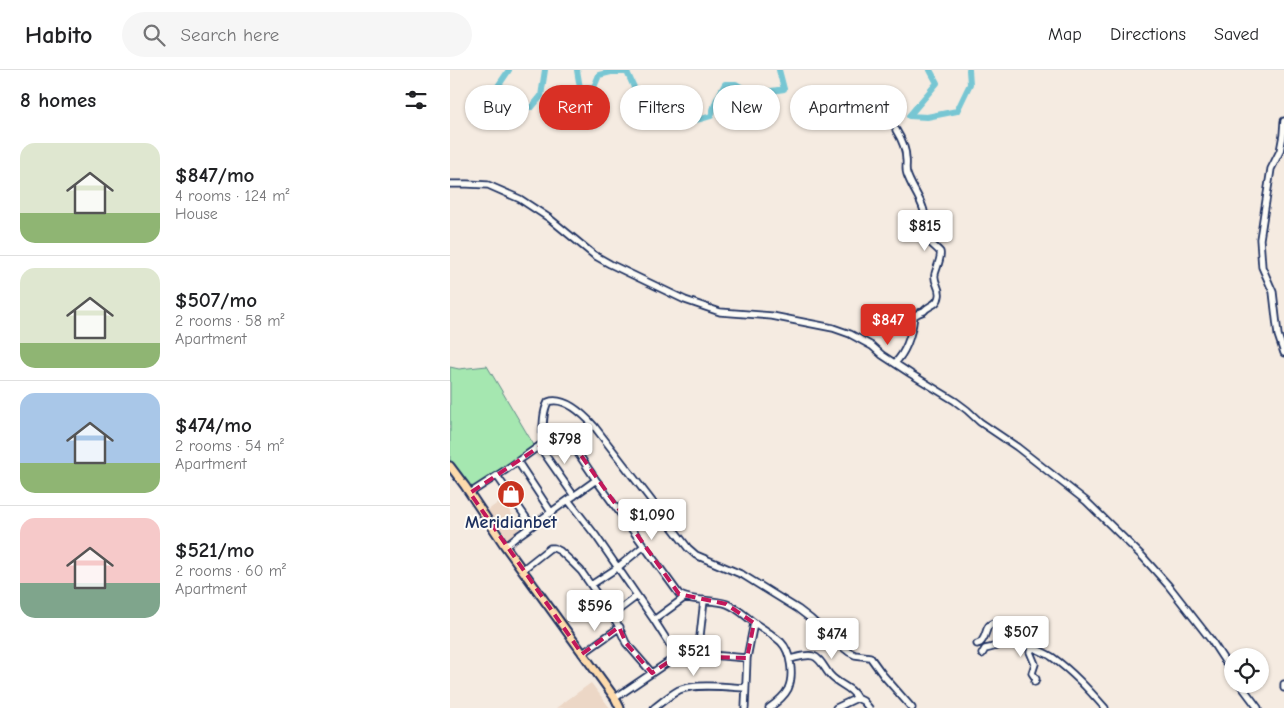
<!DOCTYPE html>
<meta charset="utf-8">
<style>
body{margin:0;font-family:"Comic Neue",sans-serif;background:#f6f6f6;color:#202124;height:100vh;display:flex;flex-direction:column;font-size:19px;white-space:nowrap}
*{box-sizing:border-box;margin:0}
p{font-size:16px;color:#757577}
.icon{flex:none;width:28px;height:28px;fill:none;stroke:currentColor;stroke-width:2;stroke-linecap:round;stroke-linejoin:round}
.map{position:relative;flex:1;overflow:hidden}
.panel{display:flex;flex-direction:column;background:#fff;width:450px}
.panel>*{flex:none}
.guide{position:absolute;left:15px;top:15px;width:475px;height:45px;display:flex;gap:10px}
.fabs{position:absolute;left:774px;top:578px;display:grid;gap:10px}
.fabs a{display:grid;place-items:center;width:45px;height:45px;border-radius:50%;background:#fff;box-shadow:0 1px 4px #0004;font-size:25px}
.price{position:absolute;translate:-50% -42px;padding:0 11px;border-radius:5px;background:#fff;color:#222;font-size:16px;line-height:32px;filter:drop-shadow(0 1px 2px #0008)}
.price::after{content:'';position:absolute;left:50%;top:30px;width:15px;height:11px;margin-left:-8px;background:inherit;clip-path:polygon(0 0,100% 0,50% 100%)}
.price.active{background:#d93025;color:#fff}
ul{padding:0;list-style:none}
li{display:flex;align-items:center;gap:15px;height:125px;padding:0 20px}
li+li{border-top:1px solid #e0e0e0}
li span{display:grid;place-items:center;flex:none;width:140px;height:100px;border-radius:15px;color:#555}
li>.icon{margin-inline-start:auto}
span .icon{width:60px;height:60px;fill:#fffc;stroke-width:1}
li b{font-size:21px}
h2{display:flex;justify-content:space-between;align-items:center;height:60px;padding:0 20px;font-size:21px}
.chip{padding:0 18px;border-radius:22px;background:#fff;box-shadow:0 1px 4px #0004;font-size:18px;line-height:45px}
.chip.active{background:#d93025;color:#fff}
header{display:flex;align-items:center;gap:30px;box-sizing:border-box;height:70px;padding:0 25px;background:#fff;border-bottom:1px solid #e0e0e0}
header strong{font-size:24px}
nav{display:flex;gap:28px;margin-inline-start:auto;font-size:18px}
.search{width:350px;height:45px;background:#f6f6f6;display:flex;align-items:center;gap:12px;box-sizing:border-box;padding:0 18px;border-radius:28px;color:#757577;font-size:19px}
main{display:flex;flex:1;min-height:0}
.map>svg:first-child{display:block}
</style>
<header>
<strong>Habito</strong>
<div class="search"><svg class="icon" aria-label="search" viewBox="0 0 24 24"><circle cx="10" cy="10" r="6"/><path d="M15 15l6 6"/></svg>Search here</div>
<nav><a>Map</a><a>Directions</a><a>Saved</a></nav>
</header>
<main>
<section class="panel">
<h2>8 homes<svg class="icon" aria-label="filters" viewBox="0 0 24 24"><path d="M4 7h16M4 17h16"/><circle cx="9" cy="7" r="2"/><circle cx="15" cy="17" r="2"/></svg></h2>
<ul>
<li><span style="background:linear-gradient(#dfe7d0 70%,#8fb573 0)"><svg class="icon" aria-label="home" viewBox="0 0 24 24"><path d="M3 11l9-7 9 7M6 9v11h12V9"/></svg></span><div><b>$847/mo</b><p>4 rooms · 124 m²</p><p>House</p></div></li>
<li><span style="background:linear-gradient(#dfe7d0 75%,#8fb573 0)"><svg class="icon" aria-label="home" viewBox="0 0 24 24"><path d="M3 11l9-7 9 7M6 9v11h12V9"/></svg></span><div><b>$507/mo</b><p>2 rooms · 58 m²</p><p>Apartment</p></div></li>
<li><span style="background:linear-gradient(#a9c7e8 70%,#8fb573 0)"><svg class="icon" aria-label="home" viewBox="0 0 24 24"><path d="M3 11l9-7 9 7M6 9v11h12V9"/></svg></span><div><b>$474/mo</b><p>2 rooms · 54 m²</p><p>Apartment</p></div></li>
<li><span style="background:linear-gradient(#f6c9c9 65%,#7fa58c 0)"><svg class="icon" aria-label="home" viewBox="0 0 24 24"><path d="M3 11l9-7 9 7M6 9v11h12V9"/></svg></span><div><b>$521/mo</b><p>2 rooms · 60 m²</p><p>Apartment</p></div></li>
</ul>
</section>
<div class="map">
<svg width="834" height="638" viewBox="0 0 834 638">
<rect width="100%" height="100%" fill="#f5ebe1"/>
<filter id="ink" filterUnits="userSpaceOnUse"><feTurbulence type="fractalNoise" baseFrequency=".02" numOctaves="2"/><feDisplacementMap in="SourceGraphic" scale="10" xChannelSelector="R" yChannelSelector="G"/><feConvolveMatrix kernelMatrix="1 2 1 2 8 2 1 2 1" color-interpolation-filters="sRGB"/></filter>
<g filter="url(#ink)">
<path fill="#ecd7c6" d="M 52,430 L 72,458 L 52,473 L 31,445 Z
M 141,613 L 160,638 L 106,638 Z"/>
<path fill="#a5e7b0" stroke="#608b87" d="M 37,296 L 85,377 L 17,424 L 0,398 L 0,297 L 9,299 Z"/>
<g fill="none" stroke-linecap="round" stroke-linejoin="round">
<path stroke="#77c6d3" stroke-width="6" d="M 59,0 L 42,25 L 52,35 L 82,37 L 91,26 L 95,0
M 127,0 L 130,18 L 144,17 L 149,5 L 161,2 L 177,2 L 188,26 C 195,29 204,31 211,34 C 233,46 232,56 261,46 L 266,31 L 275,14 L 286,14 L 303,24 L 334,19 L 329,0
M 480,0 L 487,13 L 459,46 L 477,47 L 507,41 L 520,14 L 519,0"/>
<g stroke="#1b2f5e" stroke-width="9">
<path id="minor" d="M 834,51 L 833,65 L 830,81 L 821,99 L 810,169 L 812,197 L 823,222 L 828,265 L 834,283
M 0,114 L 17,114 L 38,115 L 70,129 L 99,148 L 144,185 L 160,194 L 235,230 L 270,242 L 322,246 L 383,258 L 400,264 L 422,276 L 432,285 L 461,304 L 505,331 L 517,340 L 530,352 L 567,377 L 636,431 L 693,487 L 718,515 L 761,570 L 782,602
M 445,293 C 457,281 462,262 464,246 L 469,243 L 474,241 C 479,235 488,235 489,226 C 491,218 483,212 485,204 C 486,199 492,187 490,182 C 487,178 480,174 477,168 C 472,158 477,148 473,138 C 469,126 461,116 457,104 C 455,99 457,94 456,89 C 456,79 451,68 446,60
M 93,372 C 93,360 92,343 98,332 C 115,326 134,345 144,356 L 238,478 L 246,485 L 293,505 L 348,539 L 361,549 L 385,571 L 399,582 L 405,585 L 420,587 L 433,605 L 462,638
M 89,376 L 124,426
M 68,392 L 101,442
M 47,406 L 82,456
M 20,423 L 54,401 L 106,364 L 110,363 L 115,364 L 146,410 L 229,524 C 239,532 263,529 277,534 C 288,538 296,547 306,554 C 314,559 323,565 331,572 C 341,582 344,606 338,619 C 334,627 326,633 319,638
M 118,430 L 146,466 L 204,550 L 227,586
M 55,476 L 65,468 L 146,410
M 72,500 L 100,478 L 104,478 L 110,481 L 124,494 L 131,501 L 167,553 L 176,573 L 202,603
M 141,515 L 167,498 L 194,476
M 162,545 L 187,526
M 204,550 L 234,528
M 527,574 L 530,573 C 538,566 534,555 544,553 C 556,550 569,568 579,575 C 586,580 595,582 602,587 C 623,602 639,620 655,638
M 584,578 L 581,580 L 580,582 L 585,594 L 582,603 L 586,609 L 585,612
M 132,584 L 170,557
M 248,584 L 254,530
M 532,584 L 535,579 C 545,577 558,572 563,562
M 340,589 C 346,588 356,584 363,586 C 371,588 375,600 381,606 C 389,615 402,617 407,628
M 790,614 L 808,638
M 834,614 L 834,618
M 165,628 L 227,586 L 248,584 L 297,588
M 204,638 C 212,632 220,625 229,620 C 244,613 279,617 295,618
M 295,638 L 297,588 L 304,553
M 386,638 L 407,628 L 413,631 L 419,638"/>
</g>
<g stroke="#1b2f5e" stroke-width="11">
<path id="major" d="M 0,396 L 15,416 L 55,476 L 165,628 L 170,638"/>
</g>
<use href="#minor" stroke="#fdfcf7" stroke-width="5.5"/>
<use href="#major" stroke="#fedbac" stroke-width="7"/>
</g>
</g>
<path fill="none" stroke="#c2185b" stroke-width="4" stroke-dasharray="10 6" stroke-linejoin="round" d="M 110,363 L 118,367 L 229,524 L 276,534 L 304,553 L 297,588 L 227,586 L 202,603 L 176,573 L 169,557 L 132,584 L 20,423 Z"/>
<defs>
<g id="shop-disc" transform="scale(1.4375)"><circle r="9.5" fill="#c8321e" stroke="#fdfcf7"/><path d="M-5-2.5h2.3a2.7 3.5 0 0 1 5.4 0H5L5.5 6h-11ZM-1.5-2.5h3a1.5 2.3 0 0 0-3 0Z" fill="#fff"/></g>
</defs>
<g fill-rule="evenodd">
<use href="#shop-disc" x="61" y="424"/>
</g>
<g text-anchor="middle" stroke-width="4" stroke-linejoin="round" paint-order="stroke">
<g font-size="18" font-weight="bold" fill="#1b2f5e" stroke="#fdfcf7">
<text x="61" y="458">Meridianbet</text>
</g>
</g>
</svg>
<div class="fabs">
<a><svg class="icon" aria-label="locate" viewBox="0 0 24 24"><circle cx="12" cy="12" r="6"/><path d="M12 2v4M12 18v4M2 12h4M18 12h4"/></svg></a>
</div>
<b class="price" style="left:475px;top:182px">$815</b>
<b class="price active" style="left:438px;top:276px">$847</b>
<b class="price" style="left:115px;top:395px">$798</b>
<b class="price" style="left:202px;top:471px">$1,090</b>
<b class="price" style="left:145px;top:562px">$596</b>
<b class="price" style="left:571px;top:588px">$507</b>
<b class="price" style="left:382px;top:590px">$474</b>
<b class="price" style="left:244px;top:607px">$521</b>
<div class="guide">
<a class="chip">Buy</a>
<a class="chip active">Rent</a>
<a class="chip">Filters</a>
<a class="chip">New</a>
<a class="chip">Apartment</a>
</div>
</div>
</main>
